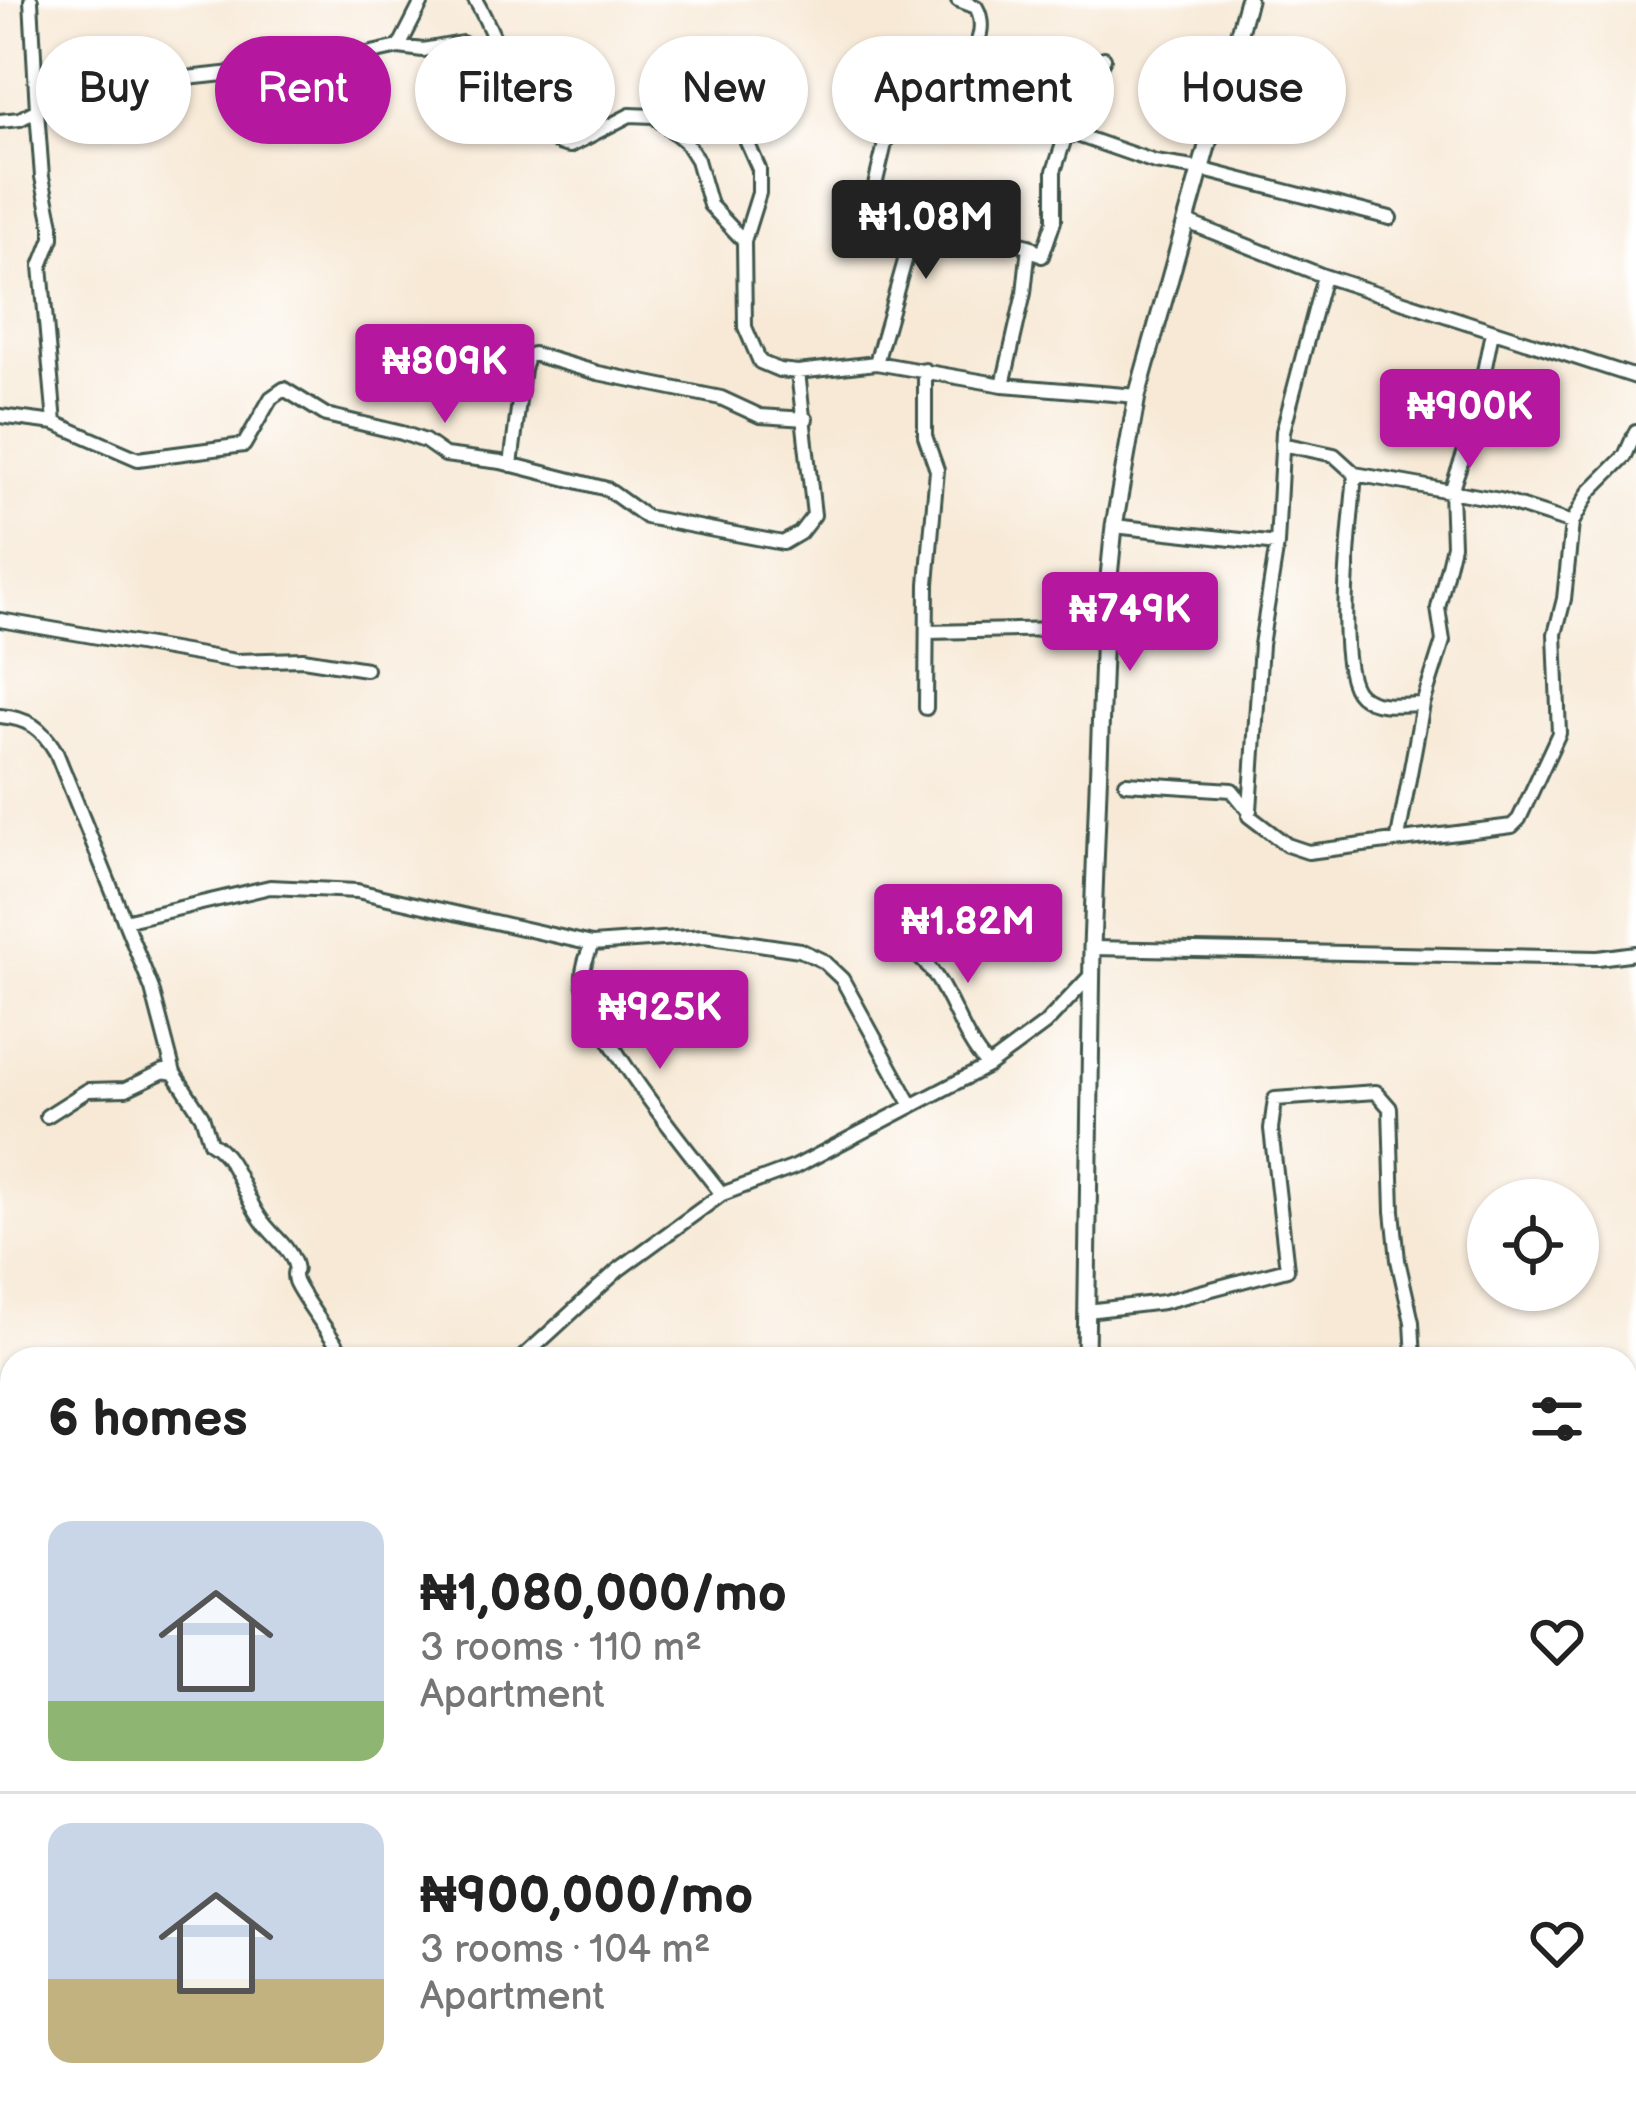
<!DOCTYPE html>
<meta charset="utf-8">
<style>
body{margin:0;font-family:"Balsamiq Sans",sans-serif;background:#f2f2f2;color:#222;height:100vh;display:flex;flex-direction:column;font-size:45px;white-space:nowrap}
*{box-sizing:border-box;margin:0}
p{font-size:39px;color:#767676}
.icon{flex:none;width:66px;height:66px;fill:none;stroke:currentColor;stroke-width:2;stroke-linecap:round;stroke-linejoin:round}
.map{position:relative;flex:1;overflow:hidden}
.side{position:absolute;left:0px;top:1347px;width:1638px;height:771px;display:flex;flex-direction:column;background:#fff;border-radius:36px 36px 0 0;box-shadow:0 3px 9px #0004}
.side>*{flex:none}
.hud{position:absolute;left:36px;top:36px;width:1566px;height:108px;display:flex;gap:24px}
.fabs{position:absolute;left:1467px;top:1179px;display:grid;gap:24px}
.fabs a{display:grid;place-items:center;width:132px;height:132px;border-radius:50%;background:#fff;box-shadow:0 3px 9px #0004;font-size:60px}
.price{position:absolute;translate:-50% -102px;padding:0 27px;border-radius:12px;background:#b5179e;color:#fff;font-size:39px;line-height:78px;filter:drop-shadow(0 3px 6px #0008)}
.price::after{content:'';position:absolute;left:50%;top:72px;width:36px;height:27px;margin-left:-18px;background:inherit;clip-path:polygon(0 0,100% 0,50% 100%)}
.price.selected{background:#222;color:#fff}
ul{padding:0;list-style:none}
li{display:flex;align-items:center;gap:36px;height:300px;padding:0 48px}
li+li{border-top:3px solid #e0e0e0}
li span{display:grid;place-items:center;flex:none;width:336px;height:240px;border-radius:24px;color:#555}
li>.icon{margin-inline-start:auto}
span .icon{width:144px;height:144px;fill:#fffc;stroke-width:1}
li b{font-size:51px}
h2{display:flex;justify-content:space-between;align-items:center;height:144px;padding:0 48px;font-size:51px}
.pill{padding:0 42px;border-radius:54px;background:#fff;box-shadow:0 3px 9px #0004;font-size:42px;line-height:108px}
.pill.selected{background:#b5179e;color:#fff}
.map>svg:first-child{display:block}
</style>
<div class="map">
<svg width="1636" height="2117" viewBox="0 0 1636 2117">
<rect width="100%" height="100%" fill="#fff"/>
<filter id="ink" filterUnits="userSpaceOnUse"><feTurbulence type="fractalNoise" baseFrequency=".00833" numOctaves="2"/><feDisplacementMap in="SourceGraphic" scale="24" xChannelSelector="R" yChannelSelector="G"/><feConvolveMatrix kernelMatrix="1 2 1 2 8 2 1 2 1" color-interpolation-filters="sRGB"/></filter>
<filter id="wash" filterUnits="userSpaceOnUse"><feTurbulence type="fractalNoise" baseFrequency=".004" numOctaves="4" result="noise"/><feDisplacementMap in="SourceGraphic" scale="48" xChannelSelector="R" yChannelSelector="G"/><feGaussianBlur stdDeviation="2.7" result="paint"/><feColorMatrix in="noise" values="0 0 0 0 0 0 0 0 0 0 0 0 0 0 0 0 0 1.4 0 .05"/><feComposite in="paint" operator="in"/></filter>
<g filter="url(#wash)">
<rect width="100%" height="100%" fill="#f7e9d6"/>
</g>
<g filter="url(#ink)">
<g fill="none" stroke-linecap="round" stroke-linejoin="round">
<g stroke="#3f574c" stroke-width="18">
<path id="minor" d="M 475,0 C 498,33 526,144 570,146 L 630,115 L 654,116 L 685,141 L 697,160 L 710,205 L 744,241
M 958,0 L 976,7 C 993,36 960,65 961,95
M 717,44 L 735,88 L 731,106 L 759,169 L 759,193 L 744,241 L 745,327 L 760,362 L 779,370 L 798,372 L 876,363 L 1003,385 L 1137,396
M 399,47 L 423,0
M 857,54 L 961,95 L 1155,162 L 1200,169 L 1390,218
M 902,73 L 871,202 L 875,208 L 1029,246
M 38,94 L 326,63 L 399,47 L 423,50 L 462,43 L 507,68
M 37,110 L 42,177 L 52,225 L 52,238 L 41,266 L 55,423
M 0,121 L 20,119 L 37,110 L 31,0
M 1187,222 L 1324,276 L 1636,377
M 876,363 L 912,236 L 913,221 L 908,216
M 925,370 L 925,436 L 937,470 L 927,584 L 926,708
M 1003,385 L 1024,293 L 1029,246 L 1042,256 L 1054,221 L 1054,171 L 1067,132 L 1104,58
M 0,416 L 55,423 L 138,459 L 244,445 L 271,398 L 284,389 L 326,415 L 402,433 L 425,441 L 445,455 L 501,462 L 607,489 L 646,517 L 783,543 L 800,533 L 814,515 L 798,372
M 1282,444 L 1334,455 L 1355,474 C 1352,515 1332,670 1360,695 C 1375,709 1403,704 1423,704
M 511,465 L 523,369 L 527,357 L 533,354 L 598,373 L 721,398 L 760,416 L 806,419
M 1355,474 L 1500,500 L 1572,523
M 1114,526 L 1277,544
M 0,620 L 236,661 L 303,659 L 366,669
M 928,632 L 1104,628
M 0,716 C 29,719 41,727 56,752 L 152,989 L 174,1073
M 1126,783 L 1232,790 L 1249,811 L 1249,816 L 1287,845 L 1308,852 L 1512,826 L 1519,819 L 1559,733 L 1555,634 L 1564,599 L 1572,523 L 1589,492 L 1625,456 L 1636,431
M 1250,810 L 1261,645 L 1277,544 L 1283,431 L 1324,276
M 1398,838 L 1423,704 L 1443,641 L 1438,608 L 1453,545 L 1451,491 L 1472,431 L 1492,332
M 124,921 L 270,887 L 357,891 L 592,944 L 704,936 L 800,950 L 823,961 L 842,979 L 911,1104
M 592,944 C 587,956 582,967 583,980 C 588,1029 689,1152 722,1194
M 1092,948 L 1598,958 L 1636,953
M 910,950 C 950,977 955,1031 988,1066
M 47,1116 L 88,1090 L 126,1089 L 164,1071 L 174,1073 L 202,1116 L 210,1142 C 237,1158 242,1193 260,1218 C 270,1234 287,1244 294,1262 C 299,1277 291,1266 295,1281 C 300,1295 336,1342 346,1359
M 1087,1311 L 1163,1302 L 1287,1269 L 1271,1129 L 1275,1099 L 1376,1092 L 1390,1108 L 1393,1211 L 1398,1260 L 1412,1322 L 1414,1359
M 521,1359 L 618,1270 L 722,1194 L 795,1167 L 988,1066 L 1045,1024 L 1093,973
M 1626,1460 L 1636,1460
M 1626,1976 L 1636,1980"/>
</g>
<g stroke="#3f574c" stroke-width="21">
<path id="major" d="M 1086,1359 L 1092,948 L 1104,628 L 1114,526 L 1137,396 L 1248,0
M 1085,2106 L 1086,2117"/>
</g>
<use href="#minor" stroke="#fff" stroke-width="12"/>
<use href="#major" stroke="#fff" stroke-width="15"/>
</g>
</g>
</svg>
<div class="fabs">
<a><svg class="icon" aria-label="locate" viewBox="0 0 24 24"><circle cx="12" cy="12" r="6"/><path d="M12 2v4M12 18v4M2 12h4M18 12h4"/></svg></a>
</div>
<b class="price selected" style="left:926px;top:282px">₦1.08M</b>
<b class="price" style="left:445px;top:426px">₦809K</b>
<b class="price" style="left:1470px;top:471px">₦900K</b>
<b class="price" style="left:1130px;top:674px">₦749K</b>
<b class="price" style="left:968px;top:986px">₦1.82M</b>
<b class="price" style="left:660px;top:1072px">₦925K</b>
<div class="hud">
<a class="pill">Buy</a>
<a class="pill selected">Rent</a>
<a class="pill">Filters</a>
<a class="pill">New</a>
<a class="pill">Apartment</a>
<a class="pill">House</a>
</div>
<section class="side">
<h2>6 homes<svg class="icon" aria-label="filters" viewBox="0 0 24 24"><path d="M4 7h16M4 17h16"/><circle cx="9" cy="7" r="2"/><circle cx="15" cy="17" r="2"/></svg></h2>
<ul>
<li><span style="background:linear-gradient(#c9d6e8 75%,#8fb573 0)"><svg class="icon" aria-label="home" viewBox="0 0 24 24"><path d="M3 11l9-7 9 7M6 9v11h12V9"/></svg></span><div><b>₦1,080,000/mo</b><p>3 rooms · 110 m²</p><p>Apartment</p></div><svg class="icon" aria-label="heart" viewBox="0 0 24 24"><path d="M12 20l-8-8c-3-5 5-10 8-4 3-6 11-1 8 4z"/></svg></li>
<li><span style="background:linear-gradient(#c9d6e8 65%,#c2b280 0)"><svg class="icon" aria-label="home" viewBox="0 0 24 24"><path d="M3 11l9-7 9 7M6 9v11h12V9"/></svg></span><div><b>₦900,000/mo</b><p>3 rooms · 104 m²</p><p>Apartment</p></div><svg class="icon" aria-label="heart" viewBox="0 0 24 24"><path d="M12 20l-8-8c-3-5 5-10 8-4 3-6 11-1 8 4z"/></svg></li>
</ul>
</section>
</div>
